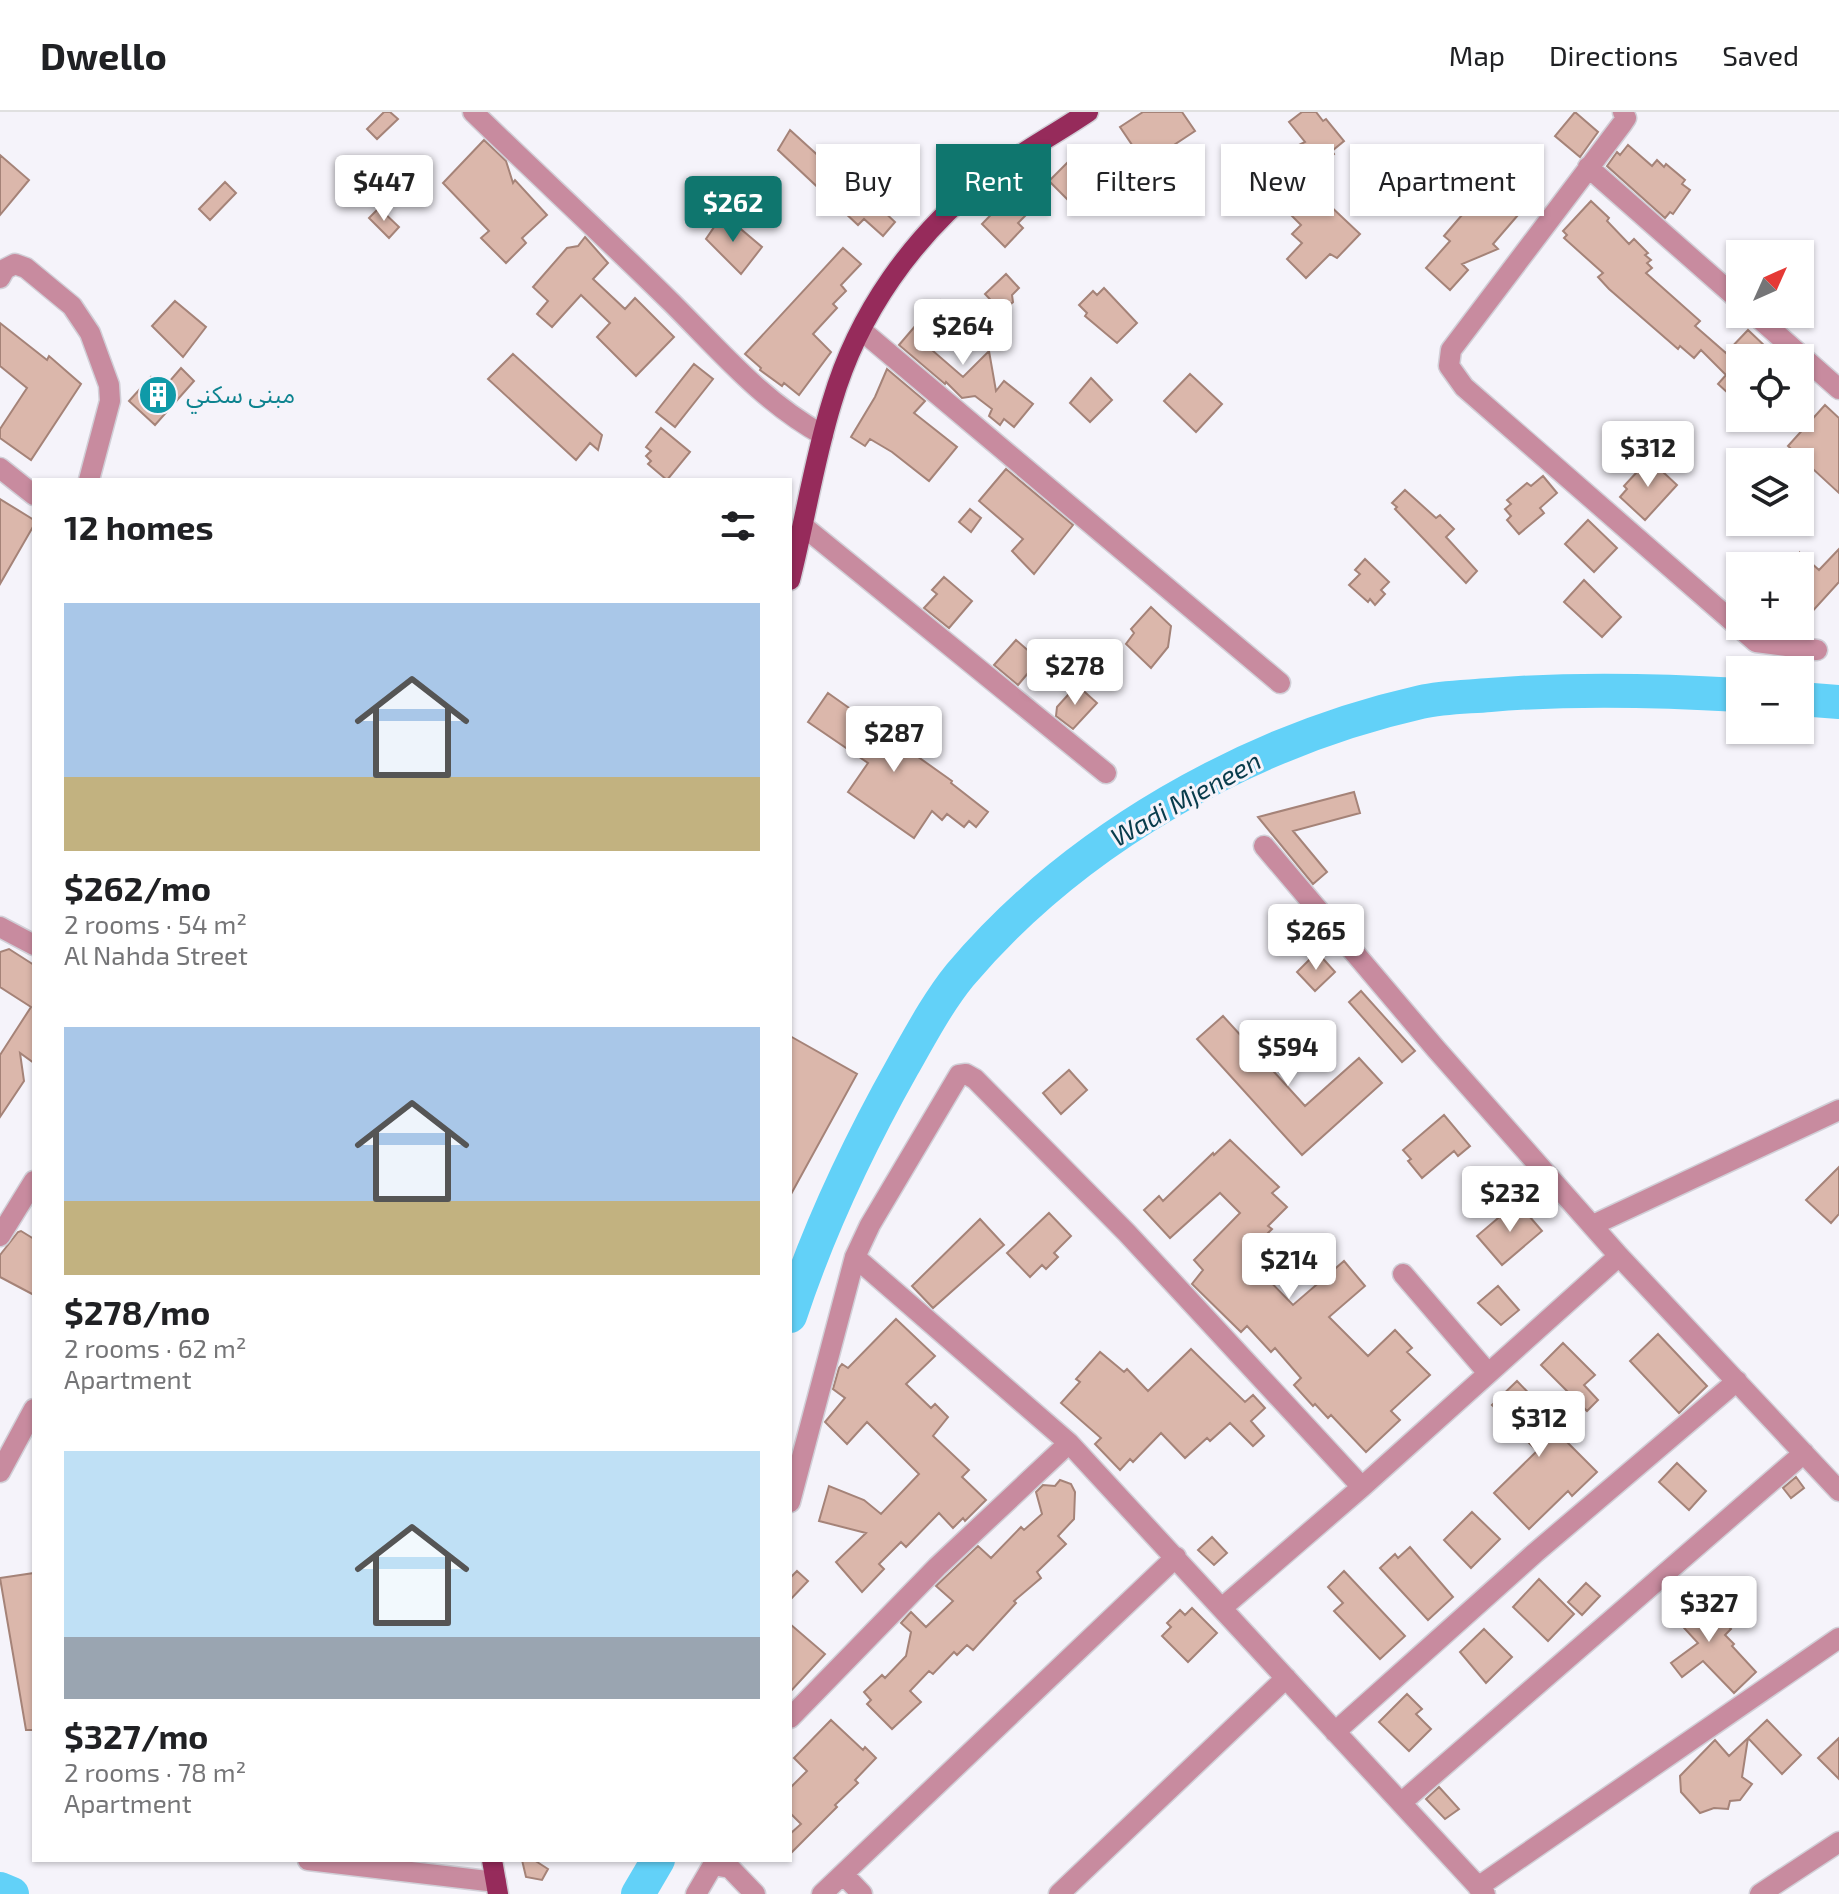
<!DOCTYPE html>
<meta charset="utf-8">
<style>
body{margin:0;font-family:"Exo 2","Noto Sans Arabic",sans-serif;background:#f2f2f2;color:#202124;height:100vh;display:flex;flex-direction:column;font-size:30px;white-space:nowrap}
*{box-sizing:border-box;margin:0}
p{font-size:26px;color:#757577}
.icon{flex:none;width:44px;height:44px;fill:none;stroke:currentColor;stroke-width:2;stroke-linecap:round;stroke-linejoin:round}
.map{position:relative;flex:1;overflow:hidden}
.side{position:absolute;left:32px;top:366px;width:760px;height:1384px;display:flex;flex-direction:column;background:#fff;border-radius:0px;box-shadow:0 2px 6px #0004}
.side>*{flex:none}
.banner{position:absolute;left:816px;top:32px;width:760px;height:72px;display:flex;gap:16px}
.needle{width:52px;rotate:45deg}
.fabs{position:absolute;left:1726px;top:128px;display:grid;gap:16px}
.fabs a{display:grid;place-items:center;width:88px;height:88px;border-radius:0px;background:#fff;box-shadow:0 2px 6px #0004;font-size:40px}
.price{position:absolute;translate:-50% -68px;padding:0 18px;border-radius:8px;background:#fff;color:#222;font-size:26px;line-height:52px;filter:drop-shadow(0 2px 4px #0008)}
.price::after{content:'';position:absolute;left:50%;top:48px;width:24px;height:18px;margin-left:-12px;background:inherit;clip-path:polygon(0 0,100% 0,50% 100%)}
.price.current{background:#0f766e;color:#fff}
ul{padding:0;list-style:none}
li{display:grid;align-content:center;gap:16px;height:424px;padding:0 32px}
li span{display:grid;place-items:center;height:248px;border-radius:0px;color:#555}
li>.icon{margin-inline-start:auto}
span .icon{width:144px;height:144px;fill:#fffc;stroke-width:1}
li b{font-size:34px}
h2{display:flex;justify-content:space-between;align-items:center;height:96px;padding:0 32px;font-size:34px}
.tag{padding:0 28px;border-radius:0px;background:#fff;box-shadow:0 2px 6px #0004;font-size:28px;line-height:72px}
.tag.current{background:#0f766e;color:#fff}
header{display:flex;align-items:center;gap:48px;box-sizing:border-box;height:112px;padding:0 40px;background:#fff;border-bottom:2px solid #e0e0e0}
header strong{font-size:38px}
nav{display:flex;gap:44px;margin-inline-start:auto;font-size:28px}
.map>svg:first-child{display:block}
</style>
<header>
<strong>Dwello</strong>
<nav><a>Map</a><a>Directions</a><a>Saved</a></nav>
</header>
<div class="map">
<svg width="1839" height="1782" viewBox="0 0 1839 1782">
<rect width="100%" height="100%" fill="#f5f3fa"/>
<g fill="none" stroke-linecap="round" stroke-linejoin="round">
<path stroke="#62d1f8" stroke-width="34" d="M 1800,587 L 1839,590
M 790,1204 C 819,1116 858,1034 903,954 C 920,924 938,890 960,863 C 1074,728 1248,629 1421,590 C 1443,585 1467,585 1490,583 C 1573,576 1656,578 1740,583
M 0,1777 L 12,1782
M 638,1782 L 658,1748"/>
</g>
<path fill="#dbb7ab" stroke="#a58378" stroke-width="2" d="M 384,0 L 390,0 L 398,7 L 377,27 L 367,17 Z
M 1143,0 L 1182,0 L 1195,19 L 1145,52 L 1120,15 Z
M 1302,0 L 1316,0 L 1323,9 L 1326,7 L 1344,29 L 1332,39 L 1334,42 L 1315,58 L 1299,33 L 1305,30 L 1289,10 Z
M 1575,0 L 1598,20 L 1580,45 L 1555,24 Z
M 790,18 L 878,98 L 880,96 L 895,110 L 883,124 L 864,107 L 858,113 L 778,38 Z
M 484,28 L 506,49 L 513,71 L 515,68 L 547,103 L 522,126 L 526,131 L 506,151 L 481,126 L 489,119 L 443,71 Z
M 1628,33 L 1652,54 L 1657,48 L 1664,55 L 1666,52 L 1685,68 L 1682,72 L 1690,78 L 1673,102 L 1670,100 L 1665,106 L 1607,54 L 1617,40 L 1620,43 Z
M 1081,37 L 1104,60 L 1094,70 L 1101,77 L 1088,90 L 1080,82 L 1071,91 L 1049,69 Z
M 0,43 L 29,68 L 0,103 Z
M 225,70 L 236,81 L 210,108 L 199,97 Z
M 1308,73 L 1360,122 L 1337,146 L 1330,142 L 1306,166 L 1287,147 L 1302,131 L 1292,122 L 1301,113 L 1285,97 Z
M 1486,75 L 1518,103 L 1493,132 L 1498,137 L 1462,152 L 1468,158 L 1450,178 L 1426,156 L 1450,129 L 1444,124 Z
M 1013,80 L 1031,98 L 1018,111 L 1023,116 L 1005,135 L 982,112 Z
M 1591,89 L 1609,106 L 1607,109 L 1629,132 L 1634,127 L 1648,141 L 1645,143 L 1651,148 L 1647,151 L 1652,156 L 1646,161 L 1700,209 L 1695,214 L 1726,241 L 1748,218 L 1767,236 L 1758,246 L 1740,246 L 1740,292 L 1718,272 L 1726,263 L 1701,238 L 1694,246 L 1680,234 L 1678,237 L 1609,177 L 1598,165 L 1603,161 L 1564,126 L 1567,123 L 1563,119 Z
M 379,96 L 399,115 L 389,126 L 369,106 Z
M 723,102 L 762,135 L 741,162 L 706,127 Z
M 585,125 L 608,151 L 593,167 L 625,197 L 635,186 L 674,225 L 636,264 L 597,225 L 610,211 L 581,183 L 552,215 L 537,202 L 548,189 L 533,175 L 567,136 L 578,134 Z
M 843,136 L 861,152 L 841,173 L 846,179 L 833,192 L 837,196 L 813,222 L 831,240 L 799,283 L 784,271 L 782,274 L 760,258 L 761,256 L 745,242 Z
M 1006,162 L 1019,176 L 1012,183 L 1013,190 L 1002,200 L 985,182 Z
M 1104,176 L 1137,211 L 1117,231 L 1085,204 L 1087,201 L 1079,193 L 1093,179 L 1097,183 Z
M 941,188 L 962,205 L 933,239 L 963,265 L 989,239 L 996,279 L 1004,269 L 1033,292 L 1014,315 L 1004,307 L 1000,313 L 989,304 L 992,297 L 975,284 L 962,286 L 946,270 L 945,272 L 899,233 L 928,199 L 930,200 Z
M 175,189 L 206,215 L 183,245 L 152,214 Z
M 0,211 L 47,248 L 49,244 L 81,272 L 31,348 L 0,326 L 0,317 L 27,276 L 0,254 Z
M 513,242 L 602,323 L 598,338 L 590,331 L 576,348 L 488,267 Z
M 694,252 L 713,267 L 675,315 L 656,300 Z
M 181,256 L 194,269 L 155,313 L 129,289 L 151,265 L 163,277 Z
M 887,257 L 925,289 L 914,301 L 957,335 L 929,369 L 892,340 L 870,327 L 865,334 L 851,325 L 875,285 Z
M 1190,262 L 1222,292 L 1196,320 L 1164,289 Z
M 1091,266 L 1112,288 L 1090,310 L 1070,291 Z
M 1825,293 L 1839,306 L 1839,381 L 1788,334 Z
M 661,316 L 690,340 L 667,368 L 648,352 L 651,349 L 646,344 L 651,339 L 646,335 Z
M 1649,347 L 1677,373 L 1645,408 L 1620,385 L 1627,377 L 1624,374 Z
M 1006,357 L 1073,413 L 1034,462 L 1012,439 L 1023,427 L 979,389 Z
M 1543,364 L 1557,381 L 1540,396 L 1544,401 L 1519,422 L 1507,408 L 1511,404 L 1505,397 L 1511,392 L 1507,388 L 1527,371 L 1531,374 Z
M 1405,378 L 1436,406 L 1440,403 L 1454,417 L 1446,425 L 1477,459 L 1466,471 L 1395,397 L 1397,395 L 1392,391 Z
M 0,387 L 34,408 L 34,413 L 0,472 Z
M 970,397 L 981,406 L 971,420 L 959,410 Z
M 1588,408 L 1617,436 L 1594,460 L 1565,432 Z
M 1839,437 L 1839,470 L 1800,513 L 1800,441 L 1819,458 Z
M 1365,447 L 1389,470 L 1381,478 L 1385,482 L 1375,493 L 1370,487 L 1368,490 L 1349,473 L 1360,462 L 1355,458 Z
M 944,465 L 972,489 L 949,516 L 924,496 L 937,482 L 932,478 Z
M 1584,468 L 1621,505 L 1602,525 L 1564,490 Z
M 1151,495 L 1171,514 L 1168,535 L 1151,556 L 1126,532 L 1134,521 L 1131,517 Z
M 1016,528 L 1039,548 L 1018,573 L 994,553 Z
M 1077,573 L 1097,591 L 1073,617 L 1056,604 L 1057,595 Z
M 828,581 L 952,669 L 951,671 L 988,700 L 976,715 L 969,709 L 964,715 L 947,702 L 942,708 L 932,699 L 914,726 L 848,680 L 868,651 L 808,610 Z
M 1354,680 L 1360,701 L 1293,719 L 1327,760 L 1313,772 L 1258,705 Z
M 9,837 L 34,853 L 34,951 L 20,941 L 24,969 L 0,1005 L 0,943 L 31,895 L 0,875 L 0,840 Z
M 1317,840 L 1335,860 L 1315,879 L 1297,860 Z
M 1361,879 L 1415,939 L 1402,950 L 1349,890 Z
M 1223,904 L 1305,994 L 1359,946 L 1382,971 L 1302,1043 L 1197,927 Z
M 790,924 L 857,962 L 790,1084 Z
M 1069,958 L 1087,978 L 1061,1002 L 1043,981 Z
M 1444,1003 L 1470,1034 L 1458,1044 L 1454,1039 L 1422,1066 L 1408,1049 L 1411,1047 L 1403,1038 Z
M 1230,1028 L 1279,1075 L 1272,1081 L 1287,1095 L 1268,1114 L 1272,1117 L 1261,1128 L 1275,1141 L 1259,1158 L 1293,1193 L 1344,1149 L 1365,1174 L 1329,1205 L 1368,1244 L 1395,1218 L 1412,1236 L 1407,1240 L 1430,1263 L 1391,1299 L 1400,1308 L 1366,1340 L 1331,1303 L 1328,1306 L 1315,1292 L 1313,1294 L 1294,1273 L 1301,1266 L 1275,1236 L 1271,1240 L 1247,1214 L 1241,1220 L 1192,1172 L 1203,1158 L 1194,1148 L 1240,1101 L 1220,1081 L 1170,1126 L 1144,1098 L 1159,1084 L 1163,1089 L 1213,1041 L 1214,1043 Z
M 1839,1055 L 1839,1102 L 1831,1111 L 1806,1088 Z
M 1517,1090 L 1542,1119 L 1502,1153 L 1477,1124 Z
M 1049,1101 L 1071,1124 L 1054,1141 L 1058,1145 L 1046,1157 L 1042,1153 L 1030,1165 L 1007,1141 Z
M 980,1107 L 1004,1133 L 933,1196 L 912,1174 Z
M 21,1119 L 34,1127 L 34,1183 L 0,1165 L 0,1143 L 18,1120 Z
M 1498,1174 L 1519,1198 L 1501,1213 L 1478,1191 Z
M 896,1207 L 935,1244 L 906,1272 L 931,1296 L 935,1292 L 948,1305 L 933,1324 L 969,1358 L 962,1365 L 986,1388 L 965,1409 L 963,1406 L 953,1416 L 939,1401 L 906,1435 L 901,1430 L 879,1452 L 884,1457 L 862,1480 L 836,1450 L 866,1421 L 819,1409 L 829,1374 L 864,1388 L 881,1402 L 919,1362 L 867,1310 L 847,1332 L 825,1310 L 845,1286 L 833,1277 L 839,1256 L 842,1252 L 848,1256 Z
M 1658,1222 L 1707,1274 L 1679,1301 L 1630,1249 Z
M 1563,1231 L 1595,1263 L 1584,1273 L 1598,1288 L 1587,1299 L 1541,1253 Z
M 1191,1237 L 1245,1290 L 1253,1283 L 1265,1296 L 1251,1309 L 1264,1324 L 1253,1334 L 1230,1311 L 1210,1329 L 1207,1326 L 1185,1346 L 1161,1321 L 1133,1350 L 1130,1347 L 1120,1358 L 1095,1332 L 1101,1326 L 1061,1291 L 1080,1270 L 1076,1267 L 1100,1240 L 1124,1260 L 1127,1257 L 1148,1279 Z
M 1517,1269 L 1566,1320 L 1561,1324 L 1597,1360 L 1572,1384 L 1568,1379 L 1529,1417 L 1494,1381 L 1537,1339 L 1492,1293 Z
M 1677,1351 L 1706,1379 L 1689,1398 L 1659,1370 Z
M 1796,1365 L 1804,1376 L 1791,1386 L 1783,1376 Z
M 1060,1368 L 1071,1372 L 1075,1380 L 1074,1407 L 1058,1424 L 1066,1432 L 1037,1460 L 1041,1466 L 1014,1489 L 1016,1491 L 973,1538 L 967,1533 L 957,1543 L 954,1540 L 933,1562 L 929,1559 L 910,1579 L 921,1590 L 892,1617 L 867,1592 L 871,1588 L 864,1580 L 882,1563 L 885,1566 L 906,1544 L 911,1520 L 901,1511 L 911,1500 L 926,1515 L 953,1489 L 936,1474 L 978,1434 L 991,1446 L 1021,1415 L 1024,1418 L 1042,1402 L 1036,1380 L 1043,1373 L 1055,1374 Z
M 1472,1400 L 1500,1427 L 1471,1456 L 1444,1428 Z
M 1212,1425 L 1227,1441 L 1214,1453 L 1198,1438 Z
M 1410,1435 L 1453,1485 L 1428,1508 L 1380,1456 L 1395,1442 L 1398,1446 Z
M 797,1459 L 808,1469 L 790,1488 L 790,1466 Z
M 1344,1459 L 1405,1524 L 1380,1547 L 1334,1499 L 1343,1491 L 1328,1475 Z
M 34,1461 L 34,1618 L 26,1618 L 0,1466 Z
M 1539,1467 L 1574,1502 L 1548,1529 L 1513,1495 Z
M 1586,1471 L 1600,1484 L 1582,1503 L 1568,1490 Z
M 1682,1478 L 1708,1505 L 1710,1495 L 1731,1517 L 1725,1523 L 1734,1532 L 1732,1534 L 1756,1560 L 1734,1581 L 1703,1549 L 1682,1565 L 1671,1551 L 1698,1531 L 1664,1494 Z
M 1192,1496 L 1217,1521 L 1188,1550 L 1162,1524 L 1171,1515 L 1167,1511 L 1180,1498 L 1185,1503 Z
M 790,1512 L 825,1542 L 790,1580 Z
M 1484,1517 L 1512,1545 L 1486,1571 L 1460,1540 Z
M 1407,1582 L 1422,1597 L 1416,1602 L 1431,1617 L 1409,1639 L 1379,1610 Z
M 831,1608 L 863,1638 L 865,1635 L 876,1646 L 855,1668 L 858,1671 L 835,1693 L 837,1695 L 790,1742 L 790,1722 L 801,1712 L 790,1701 L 790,1676 L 807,1659 L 794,1646 Z
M 1767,1608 L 1801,1643 L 1782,1662 L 1748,1626 Z
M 1748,1626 L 1742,1665 L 1752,1672 L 1740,1688 L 1730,1689 L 1728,1697 L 1714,1696 L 1700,1701 L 1681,1680 L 1680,1664 L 1715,1628 L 1729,1644 Z
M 1839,1626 L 1839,1667 L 1818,1646 Z
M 1439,1675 L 1459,1697 L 1445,1707 L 1426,1687 Z
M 522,1748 L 534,1748 L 548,1757 L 542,1768 L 526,1765 Z"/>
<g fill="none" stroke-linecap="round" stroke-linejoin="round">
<g stroke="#d1cfd7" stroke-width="23">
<path id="street" d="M 473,0 C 539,64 606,126 672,191 C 720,239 763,290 823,323
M 1623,0 L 1626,6 L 1622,12 L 1451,238 L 1449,254 L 1464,275 L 1756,530 L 1817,538
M 1588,55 L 1740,189
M 0,166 L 5,157 L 15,152 L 26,156 L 72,194 L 90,221 L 109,273 L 110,289 L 89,368
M 1754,202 L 1839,277
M 861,218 L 1280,571
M 0,356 L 34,383
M 803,414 L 1106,661
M 1264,734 L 1436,937 L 1619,1144 L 1839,1379
M 0,815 L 34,833
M 1593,1113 L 1839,998
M 0,1124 L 34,1069
M 855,1145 L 1069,1331 L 1485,1782
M 1403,1162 L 1488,1261
M 0,1360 L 34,1297
M 790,1390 L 855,1145 L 870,1113 L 959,963 L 966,962 L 975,967 L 1127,1121 L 1362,1375
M 1223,1495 L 1362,1375 L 1619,1144
M 790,1606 L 937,1455 L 1069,1331
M 1335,1620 L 1535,1441 L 1737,1269
M 1402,1690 L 1804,1341
M 308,1748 L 496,1770
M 843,1762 L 862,1782
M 1478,1775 L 1839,1526
M 696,1782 L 713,1753 L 730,1756 L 755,1782
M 822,1782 L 1176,1445
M 1059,1782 L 1286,1566
M 1760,1782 L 1839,1730"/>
</g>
<g stroke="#d1cfd7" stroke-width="23">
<path id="primary" d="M 790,468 C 805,409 814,348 832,290 C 858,201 913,124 985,67 C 1018,42 1054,23 1088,0
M 492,1748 L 498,1782"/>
</g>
<use href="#street" stroke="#c88b9f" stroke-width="20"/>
<use href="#primary" stroke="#962b5b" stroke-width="20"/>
</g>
<defs>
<g id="building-disc" transform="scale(2)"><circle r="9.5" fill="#0f9aa8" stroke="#f5f3fa"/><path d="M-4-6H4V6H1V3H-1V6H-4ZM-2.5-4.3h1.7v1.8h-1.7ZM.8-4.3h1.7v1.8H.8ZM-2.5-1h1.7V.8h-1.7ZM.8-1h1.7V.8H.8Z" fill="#fff"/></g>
</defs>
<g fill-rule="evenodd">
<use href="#building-disc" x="158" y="283"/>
</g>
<g text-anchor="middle" stroke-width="6" stroke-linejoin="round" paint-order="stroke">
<g font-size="24" fill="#0d838f" stroke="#f5f3fa" text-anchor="start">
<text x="186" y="291">مبنى سكني</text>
</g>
<g font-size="26" font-style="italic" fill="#083c4c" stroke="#f5f3fa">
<text transform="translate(1186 687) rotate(-29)" y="9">Wadi Mjeneen</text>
</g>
</g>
</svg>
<div class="fabs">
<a><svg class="needle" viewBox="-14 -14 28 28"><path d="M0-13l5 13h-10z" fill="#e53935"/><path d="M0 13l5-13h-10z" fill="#757577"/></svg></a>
<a><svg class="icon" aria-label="locate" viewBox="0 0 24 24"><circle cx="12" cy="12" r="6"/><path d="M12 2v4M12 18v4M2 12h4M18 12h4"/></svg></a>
<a><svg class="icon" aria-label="layers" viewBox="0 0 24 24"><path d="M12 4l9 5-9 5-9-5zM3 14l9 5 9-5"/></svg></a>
<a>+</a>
<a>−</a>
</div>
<b class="price" style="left:384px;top:111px">$447</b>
<b class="price current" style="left:733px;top:132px">$262</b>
<b class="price" style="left:963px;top:255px">$264</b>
<b class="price" style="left:1648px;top:377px">$312</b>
<b class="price" style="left:1075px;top:595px">$278</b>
<b class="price" style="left:894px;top:662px">$287</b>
<b class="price" style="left:1316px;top:860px">$265</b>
<b class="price" style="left:1288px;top:976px">$594</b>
<b class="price" style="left:1510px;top:1122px">$232</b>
<b class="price" style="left:1289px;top:1189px">$214</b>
<b class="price" style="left:1539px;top:1347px">$312</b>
<b class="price" style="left:1709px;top:1532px">$327</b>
<div class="banner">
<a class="tag">Buy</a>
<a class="tag current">Rent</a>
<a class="tag">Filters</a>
<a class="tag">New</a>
<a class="tag">Apartment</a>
</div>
<section class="side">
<h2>12 homes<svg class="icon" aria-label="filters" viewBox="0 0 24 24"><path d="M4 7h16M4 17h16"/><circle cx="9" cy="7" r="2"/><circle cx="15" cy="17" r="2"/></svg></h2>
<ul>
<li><span style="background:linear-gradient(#a9c7e8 70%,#c2b280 0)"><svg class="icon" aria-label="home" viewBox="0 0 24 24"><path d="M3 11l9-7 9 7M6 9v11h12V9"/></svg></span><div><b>$262/mo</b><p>2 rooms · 54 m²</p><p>Al Nahda Street</p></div></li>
<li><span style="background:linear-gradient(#a9c7e8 70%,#c2b280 0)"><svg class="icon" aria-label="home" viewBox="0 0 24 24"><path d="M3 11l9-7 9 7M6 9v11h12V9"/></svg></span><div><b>$278/mo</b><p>2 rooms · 62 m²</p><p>Apartment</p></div></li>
<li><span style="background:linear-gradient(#bfe0f5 75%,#9aa5b1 0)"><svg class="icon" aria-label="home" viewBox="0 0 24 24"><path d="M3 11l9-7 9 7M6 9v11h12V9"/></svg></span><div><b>$327/mo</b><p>2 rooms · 78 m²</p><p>Apartment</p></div></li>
</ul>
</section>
</div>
